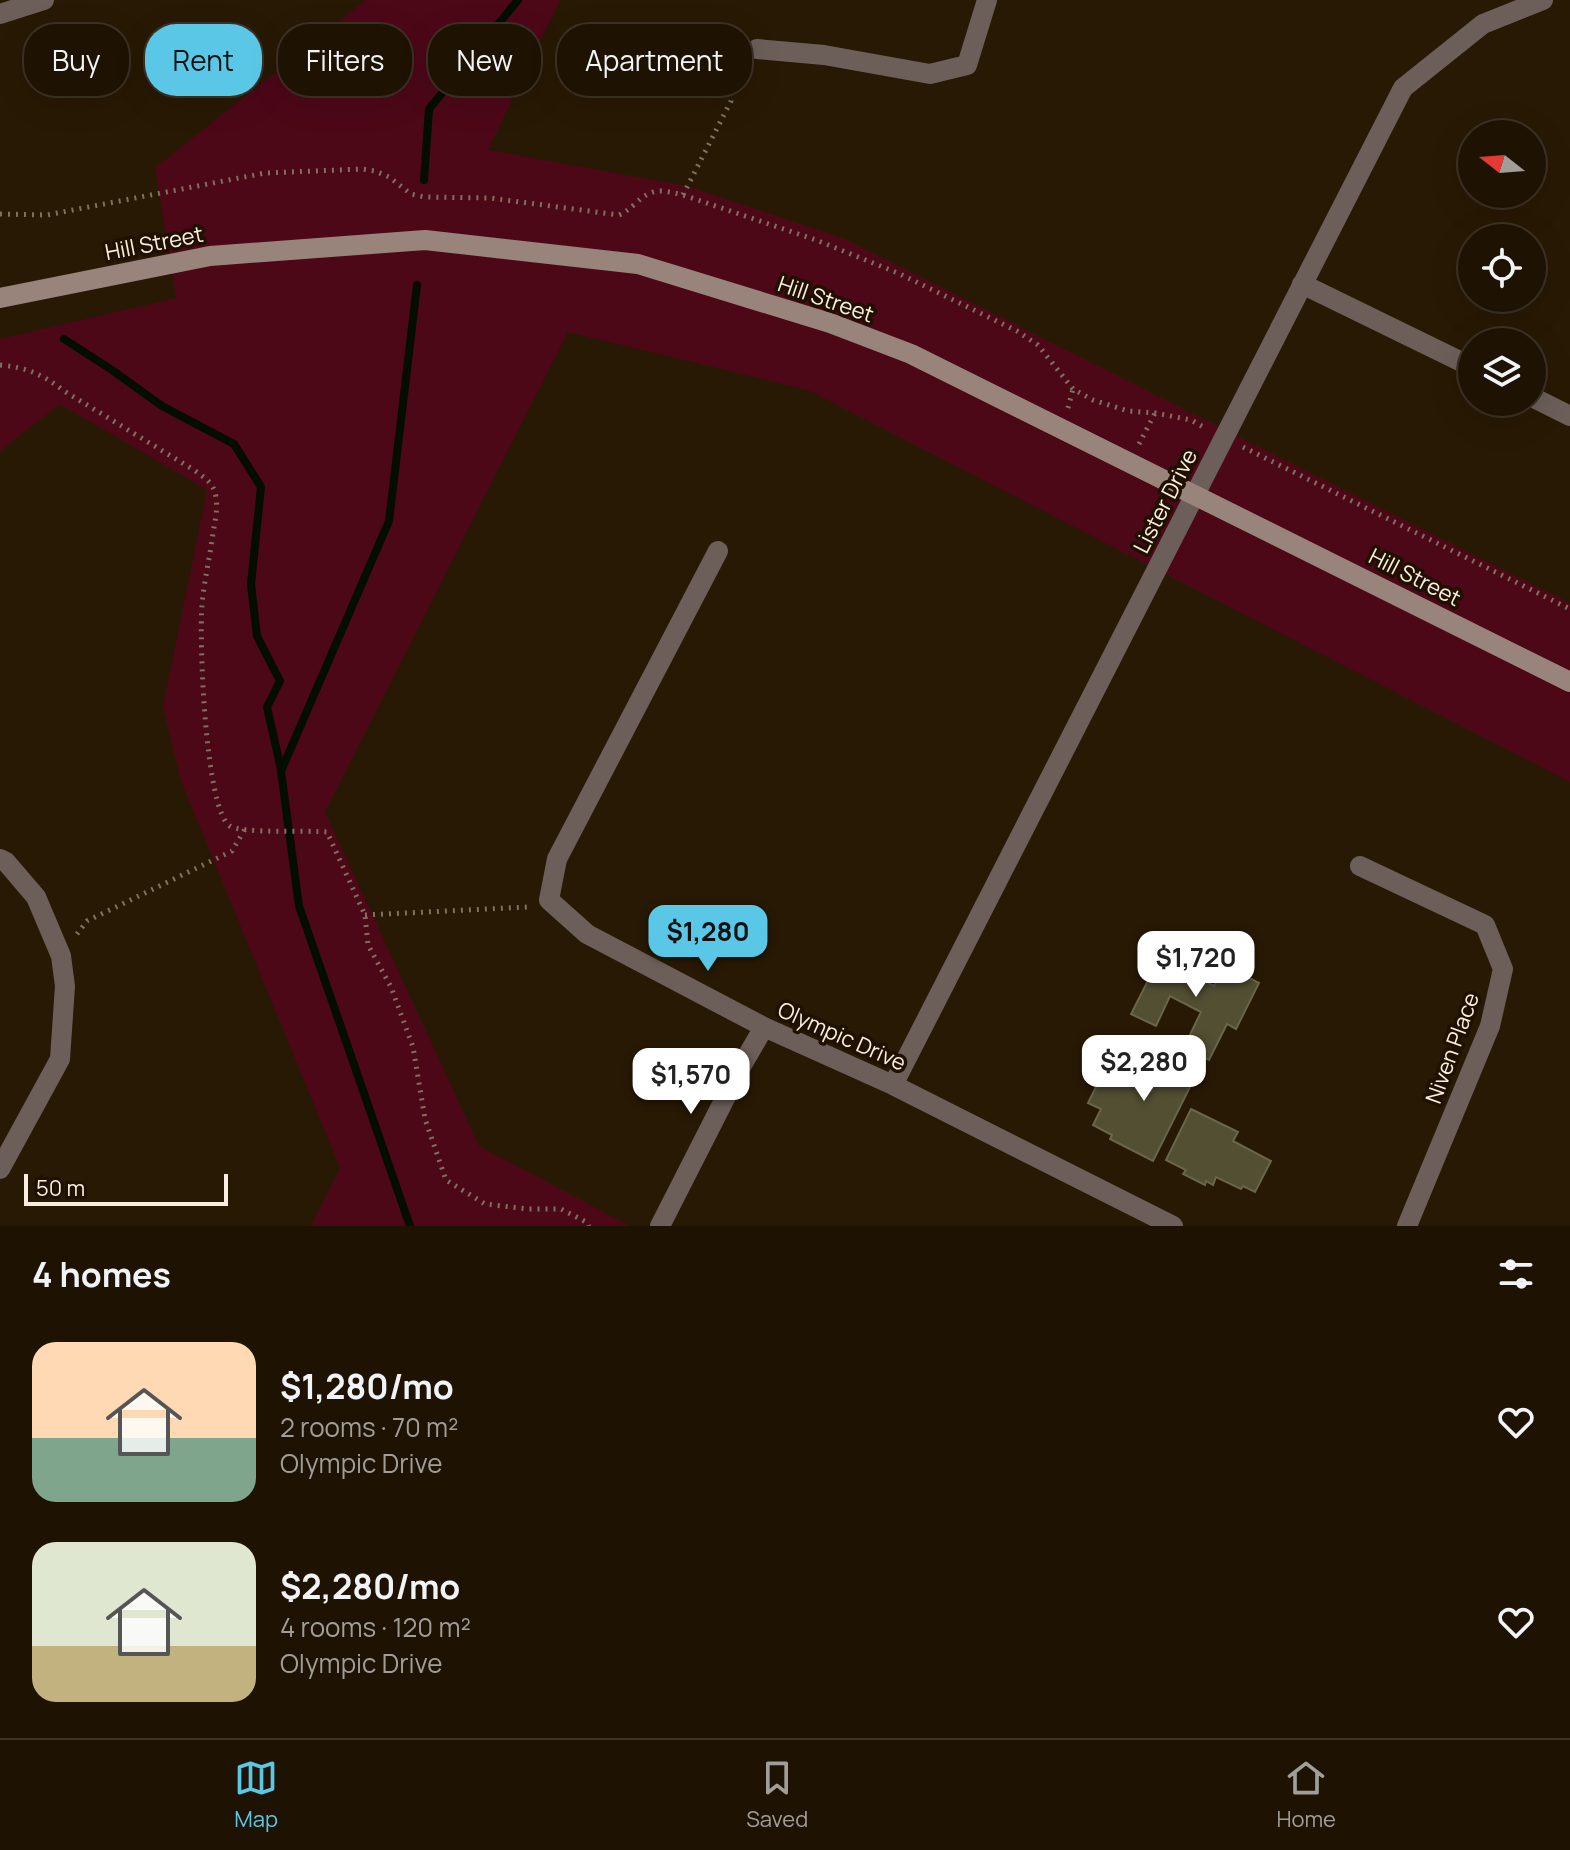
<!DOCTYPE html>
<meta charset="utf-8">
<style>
body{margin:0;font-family:Manrope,sans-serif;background:#261c0d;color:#f1f3f6;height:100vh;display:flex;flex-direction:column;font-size:30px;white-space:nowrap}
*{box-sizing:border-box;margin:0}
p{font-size:26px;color:#a19e9a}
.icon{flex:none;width:44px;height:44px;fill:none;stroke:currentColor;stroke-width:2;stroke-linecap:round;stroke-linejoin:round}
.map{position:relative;height:1226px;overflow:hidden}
.side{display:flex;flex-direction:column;background:#1e1303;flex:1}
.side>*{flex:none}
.top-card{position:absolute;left:24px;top:24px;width:800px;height:72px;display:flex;gap:16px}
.needle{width:52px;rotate:287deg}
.tools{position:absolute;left:1458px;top:120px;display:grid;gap:16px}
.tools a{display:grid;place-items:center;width:88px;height:88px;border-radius:50%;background:#1e1303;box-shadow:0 8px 32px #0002,0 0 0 2px #3c3225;font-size:40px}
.scale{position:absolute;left:24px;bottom:20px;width:204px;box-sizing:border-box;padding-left:8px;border:4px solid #f9eee1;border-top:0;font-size:22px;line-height:28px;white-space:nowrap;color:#f9eee1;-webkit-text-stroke:6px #1f1000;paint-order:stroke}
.price{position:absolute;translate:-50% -68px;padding:0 18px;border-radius:16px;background:#fff;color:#222;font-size:26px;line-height:52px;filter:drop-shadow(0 2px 4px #0008)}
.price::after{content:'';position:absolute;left:50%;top:48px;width:24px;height:18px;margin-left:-12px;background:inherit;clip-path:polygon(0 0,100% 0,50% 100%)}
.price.selected{background:#5bc7e7;color:#111}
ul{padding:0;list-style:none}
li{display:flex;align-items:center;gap:24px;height:200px;padding:0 32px}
li span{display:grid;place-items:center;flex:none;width:224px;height:160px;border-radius:24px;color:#555}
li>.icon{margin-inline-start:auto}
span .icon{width:96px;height:96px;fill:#fffc;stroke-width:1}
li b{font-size:34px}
h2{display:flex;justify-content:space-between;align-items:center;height:96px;padding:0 32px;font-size:34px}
.chip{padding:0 28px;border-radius:32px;background:#1e1303;box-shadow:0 8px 32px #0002,0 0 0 2px #3c3225;font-size:28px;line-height:72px}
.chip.selected{background:#5bc7e7;color:#111}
.tab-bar{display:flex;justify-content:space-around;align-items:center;height:112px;border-top:2px solid #3c3225;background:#1e1303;font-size:22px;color:#a19e9a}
.tab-bar a{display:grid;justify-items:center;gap:4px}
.tab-bar .selected{color:#5bc7e7}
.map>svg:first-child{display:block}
</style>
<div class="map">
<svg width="1570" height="1226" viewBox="0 0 1570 1226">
<rect width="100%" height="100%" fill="#281904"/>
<path fill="#4d0818" d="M 366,0 L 560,0 L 488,150 L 687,186 L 845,239 L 1570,603 L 1570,782 L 808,390 L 568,332 L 325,812 L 479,1146 L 630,1226 L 311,1226 L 340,1168 L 181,781 L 163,707 L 207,490 L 60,404 L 0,451 L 0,339 L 176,298 L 155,168 Z"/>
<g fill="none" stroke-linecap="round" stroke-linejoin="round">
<path stroke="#030d00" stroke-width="8" d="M 424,180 L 429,109 L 518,0
M 64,339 L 112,370 L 162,406 L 234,444 L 261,487 L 251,584 L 257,636 L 280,681 L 267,707 L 281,769
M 410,1226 L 299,906 L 281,771 L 389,521 L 417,285"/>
</g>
<path fill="#524f33" stroke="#696649" stroke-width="2" d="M 1166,945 L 1189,957 L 1183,970 L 1214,986 L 1225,965 L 1259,983 L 1236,1029 L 1227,1024 L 1209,1060 L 1184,1047 L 1201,1012 L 1170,996 L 1156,1026 L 1131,1014 Z
M 1160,1046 L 1200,1067 L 1153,1161 L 1110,1139 L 1112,1135 L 1093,1125 L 1101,1109 L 1088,1103 L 1105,1069 L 1140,1086 Z
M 1191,1109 L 1238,1132 L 1233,1141 L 1271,1161 L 1255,1192 L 1243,1186 L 1241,1189 L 1216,1177 L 1213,1185 L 1206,1181 L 1205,1185 L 1183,1174 L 1186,1170 L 1166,1160 Z"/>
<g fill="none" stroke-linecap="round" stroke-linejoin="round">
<path stroke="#7f7160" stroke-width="5" stroke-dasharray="2 6" stroke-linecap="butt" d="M 683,195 L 731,101 L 730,76 L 742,64
M 0,214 L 47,215 L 265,173 L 362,169 L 375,171 L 389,177 L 411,194 L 424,197 L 490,198 L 619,215 C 626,212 629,209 635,204 C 652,187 662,190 683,195 L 816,240 L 900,274 L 1017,331 L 1038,345 L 1073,389 L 1093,400 L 1128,411 L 1155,413 L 1191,420 L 1205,428
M 0,365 C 26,367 44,375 64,391 L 194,470 C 205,478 214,483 216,497 C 218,509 215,521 213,533 C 210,557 204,581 202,605 C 199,637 205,811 230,826 C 244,834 307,830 327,832 L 365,915 L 368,945 L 391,987 L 413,1047 L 425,1119 L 446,1180 L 485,1204 L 528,1209 L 561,1209 L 588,1223 L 589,1226
M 1068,408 L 1073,389
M 1139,444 L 1155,413
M 1243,447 L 1570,609
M 365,915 L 528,907
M 77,934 L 87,921 L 232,851 L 245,829"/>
<path stroke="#6c5f59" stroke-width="20" d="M 0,14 L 44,0
M 757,49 L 824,55 L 930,74 L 967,65 L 987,0
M 1302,284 L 1472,367
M 1532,397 L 1570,416
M 718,551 L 557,859 L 549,900 L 587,934 L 764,1027 L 893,1085 L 1173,1226
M 0,859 L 6,862 L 36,897 L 61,956 L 65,986 L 60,1059 L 0,1169
M 1360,866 L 1485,925 L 1503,969 L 1490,1026 L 1407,1226
M 893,1085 L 1403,88 L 1483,24 L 1543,0
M 660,1226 L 742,1065 L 764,1027"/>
<path stroke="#99847c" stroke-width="20" d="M 0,298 L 210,256 L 425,240 L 638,264 L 830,323 L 911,354 L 1570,682"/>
</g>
<g text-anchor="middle" stroke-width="7" stroke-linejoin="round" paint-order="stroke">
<g font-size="22" fill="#f9eee1" stroke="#1f1000">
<text transform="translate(154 243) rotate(-11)" y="8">Hill Street</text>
<text transform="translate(826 299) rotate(19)" y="8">Hill Street</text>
<text transform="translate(1165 501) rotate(-63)" y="8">Lister Drive</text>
<text transform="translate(1415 577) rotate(27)" y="8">Hill Street</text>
<text transform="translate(842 1036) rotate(24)" y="8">Olympic Drive</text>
<text transform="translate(1452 1048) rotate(-70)" y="8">Niven Place</text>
</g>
</g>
</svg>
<div class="tools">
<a><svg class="needle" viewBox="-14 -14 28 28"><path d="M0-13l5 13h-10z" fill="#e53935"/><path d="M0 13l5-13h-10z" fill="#a19e9a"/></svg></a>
<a><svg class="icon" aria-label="locate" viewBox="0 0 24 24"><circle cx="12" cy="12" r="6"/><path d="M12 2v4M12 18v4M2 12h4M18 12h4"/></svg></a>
<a><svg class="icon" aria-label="layers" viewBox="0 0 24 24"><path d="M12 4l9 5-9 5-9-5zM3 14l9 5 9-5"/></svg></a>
</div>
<div class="scale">50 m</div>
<b class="price selected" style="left:708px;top:973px">$1,280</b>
<b class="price" style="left:1196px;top:999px">$1,720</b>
<b class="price" style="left:1144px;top:1103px">$2,280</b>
<b class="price" style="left:691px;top:1116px">$1,570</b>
<div class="top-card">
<a class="chip">Buy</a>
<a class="chip selected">Rent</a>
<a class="chip">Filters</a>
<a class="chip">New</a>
<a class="chip">Apartment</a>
</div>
</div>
<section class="side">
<h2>4 homes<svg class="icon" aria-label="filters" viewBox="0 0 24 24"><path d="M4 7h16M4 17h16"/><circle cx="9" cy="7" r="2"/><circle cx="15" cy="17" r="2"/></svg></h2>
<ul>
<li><span style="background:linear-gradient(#ffd9b3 60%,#7fa58c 0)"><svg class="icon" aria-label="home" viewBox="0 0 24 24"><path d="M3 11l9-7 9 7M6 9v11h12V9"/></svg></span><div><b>$1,280/mo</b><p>2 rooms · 70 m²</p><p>Olympic Drive</p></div><svg class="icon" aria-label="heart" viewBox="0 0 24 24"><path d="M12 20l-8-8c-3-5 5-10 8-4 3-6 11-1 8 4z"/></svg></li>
<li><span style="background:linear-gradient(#dfe7d0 65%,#c2b280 0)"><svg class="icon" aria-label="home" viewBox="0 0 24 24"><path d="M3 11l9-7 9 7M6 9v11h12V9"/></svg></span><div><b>$2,280/mo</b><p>4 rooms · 120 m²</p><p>Olympic Drive</p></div><svg class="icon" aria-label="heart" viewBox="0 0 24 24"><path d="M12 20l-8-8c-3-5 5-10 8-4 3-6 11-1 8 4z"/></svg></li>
</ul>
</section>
<nav class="tab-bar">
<a class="selected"><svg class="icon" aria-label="map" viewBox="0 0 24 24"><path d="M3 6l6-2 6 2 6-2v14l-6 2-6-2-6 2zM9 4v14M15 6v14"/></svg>Map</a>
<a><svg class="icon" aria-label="saved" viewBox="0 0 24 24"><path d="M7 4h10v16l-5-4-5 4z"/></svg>Saved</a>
<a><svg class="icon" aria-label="home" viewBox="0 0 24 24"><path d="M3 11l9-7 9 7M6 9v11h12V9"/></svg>Home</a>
</nav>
